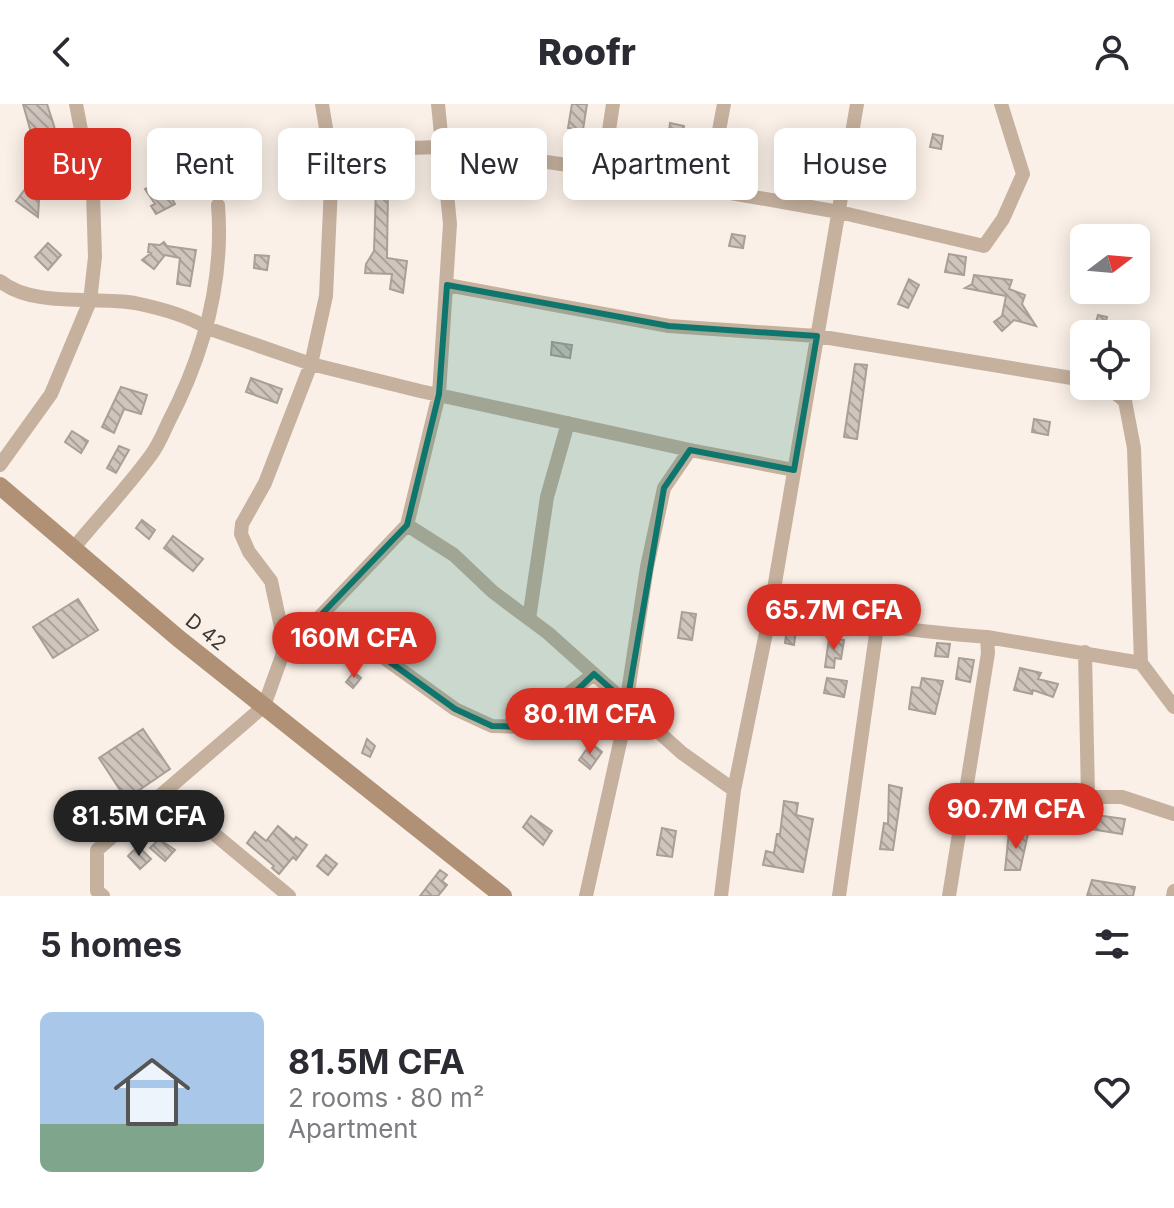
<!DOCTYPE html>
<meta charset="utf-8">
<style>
body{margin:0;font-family:Inter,sans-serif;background:#f2f2f3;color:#2b2b33;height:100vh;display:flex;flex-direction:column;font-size:30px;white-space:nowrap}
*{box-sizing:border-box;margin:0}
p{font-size:26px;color:#7c7c81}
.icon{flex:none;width:44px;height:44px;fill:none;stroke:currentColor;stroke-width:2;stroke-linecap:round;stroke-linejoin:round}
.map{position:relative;height:792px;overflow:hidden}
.panel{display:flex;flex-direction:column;background:#fff;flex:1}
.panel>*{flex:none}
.guide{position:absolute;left:24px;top:24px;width:1126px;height:72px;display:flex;gap:16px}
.needle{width:52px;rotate:74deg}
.tools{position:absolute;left:1070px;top:120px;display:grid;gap:16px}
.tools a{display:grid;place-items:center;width:80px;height:80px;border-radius:12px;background:#fff;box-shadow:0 4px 20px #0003;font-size:40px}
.price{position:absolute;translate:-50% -68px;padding:0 18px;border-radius:28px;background:#d93025;color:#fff;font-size:26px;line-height:52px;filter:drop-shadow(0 2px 4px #0008)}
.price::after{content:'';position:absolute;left:50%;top:48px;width:24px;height:18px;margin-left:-12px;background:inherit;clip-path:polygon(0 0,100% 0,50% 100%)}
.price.selected{background:#222;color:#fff}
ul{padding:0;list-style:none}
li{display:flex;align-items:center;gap:24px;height:200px;padding:0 40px}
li+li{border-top:2px solid #e1e1e2}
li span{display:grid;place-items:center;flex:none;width:224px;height:160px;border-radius:12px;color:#555}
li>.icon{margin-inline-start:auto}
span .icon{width:96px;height:96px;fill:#fffc;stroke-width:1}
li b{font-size:34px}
h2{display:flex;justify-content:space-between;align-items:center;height:96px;padding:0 40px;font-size:34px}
.pill{padding:0 28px;border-radius:12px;background:#fff;box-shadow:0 4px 20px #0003;font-size:28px;line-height:72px}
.pill.selected{background:#d93025;color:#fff}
header{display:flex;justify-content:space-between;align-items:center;height:104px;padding:0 40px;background:#fff;font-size:36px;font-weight:800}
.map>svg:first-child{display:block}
</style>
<header><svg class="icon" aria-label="back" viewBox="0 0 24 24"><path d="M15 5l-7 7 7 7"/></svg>Roofr<svg class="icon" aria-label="person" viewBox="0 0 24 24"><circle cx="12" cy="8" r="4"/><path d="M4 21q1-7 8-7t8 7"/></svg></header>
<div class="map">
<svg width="1174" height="792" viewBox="0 0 1174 792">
<defs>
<pattern id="building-back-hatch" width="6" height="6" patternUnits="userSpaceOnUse" patternTransform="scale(2)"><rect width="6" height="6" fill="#cfc5bd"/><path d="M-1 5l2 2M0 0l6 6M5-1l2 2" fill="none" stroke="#a9a19a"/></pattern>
</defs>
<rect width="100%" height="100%" fill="#faf0e7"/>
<path fill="url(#building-back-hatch)" stroke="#a89f97" stroke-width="2" d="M 23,0 L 47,0 L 55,25 L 32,32 Z
M 572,0 L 587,0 L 583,26 L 568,24 Z
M 670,19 L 684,22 L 681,37 L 668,34 Z
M 933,30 L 943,32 L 941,45 L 930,43 Z
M 625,32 L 638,33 L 636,45 L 623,44 Z
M 315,44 L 316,56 L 302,57 L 303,45 Z
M 160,64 L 174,86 L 169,89 L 175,100 L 156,110 L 151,102 L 155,100 L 145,85 L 158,78 L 153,70 Z
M 35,72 L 39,96 L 38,113 L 16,97 Z
M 479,75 L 491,75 L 493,93 L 480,93 Z
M 877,76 L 891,80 L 886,95 L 872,91 Z
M 376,84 L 388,84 L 387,154 L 407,157 L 403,189 L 390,185 L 392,170 L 365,169 L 366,160 L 374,147 Z
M 732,130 L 745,132 L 743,144 L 729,142 Z
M 164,138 L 167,142 L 196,146 L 190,182 L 177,180 L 180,154 L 165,151 L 154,165 L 142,156 L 151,149 L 148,148 L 149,140 L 160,141 Z
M 48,139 L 61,151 L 48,166 L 35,153 Z
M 949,150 L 966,153 L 964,171 L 945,168 Z
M 255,151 L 269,152 L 267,166 L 254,164 Z
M 974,171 L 1012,176 L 1009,185 L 1025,191 L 1022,200 L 1036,222 L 1014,216 L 1002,227 L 994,218 L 1002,212 L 1006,192 L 965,184 L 972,180 Z
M 909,175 L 919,181 L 908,204 L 898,200 Z
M 1098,211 L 1107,213 L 1103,229 L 1094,226 Z
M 552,238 L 572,241 L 570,254 L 551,251 Z
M 855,260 L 867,261 L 857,335 L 844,333 Z
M 251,274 L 282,285 L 277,299 L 246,288 Z
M 121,283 L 147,291 L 141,310 L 124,305 L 114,329 L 102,323 Z
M 1034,315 L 1050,318 L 1048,331 L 1032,328 Z
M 72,327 L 88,337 L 81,349 L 65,338 Z
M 119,342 L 129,346 L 116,369 L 107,364 Z
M 142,416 L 155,426 L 149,435 L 136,424 Z
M 173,432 L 203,455 L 193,467 L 164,444 Z
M 78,495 L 98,526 L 53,554 L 33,523 Z
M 682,508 L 696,510 L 692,536 L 678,534 Z
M 787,525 L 796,525 L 794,541 L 785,539 Z
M 829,534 L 844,536 L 841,555 L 835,554 L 834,564 L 825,563 Z
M 937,539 L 950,540 L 948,553 L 935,552 Z
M 959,554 L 974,556 L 970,578 L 956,575 Z
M 1020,564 L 1041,569 L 1038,575 L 1058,580 L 1053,593 L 1033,586 L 1032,590 L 1014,586 Z
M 354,568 L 361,574 L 353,584 L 346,578 Z
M 827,574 L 847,577 L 844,593 L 824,589 Z
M 922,574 L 943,577 L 935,610 L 909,605 L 912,583 L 920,584 Z
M 143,625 L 170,665 L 126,695 L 99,654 Z
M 367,635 L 375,642 L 370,653 L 362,649 Z
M 591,639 L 602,648 L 590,665 L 579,656 Z
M 889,681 L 902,684 L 893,746 L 880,745 L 884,719 L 888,720 Z
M 784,697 L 798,699 L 796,711 L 813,715 L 803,768 L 763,761 L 766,747 L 774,749 L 777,730 L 780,730 Z
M 1082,709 L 1125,715 L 1122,730 L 1078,723 Z
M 531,712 L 552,727 L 543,741 L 523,723 Z
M 278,722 L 294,736 L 296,733 L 307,741 L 296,756 L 293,753 L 279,770 L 272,764 L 274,762 L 247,739 L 255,728 L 266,737 Z
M 662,724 L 676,727 L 672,753 L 657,751 Z
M 1009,728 L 1028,730 L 1020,766 L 1005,766 Z
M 159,735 L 175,746 L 165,757 L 150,744 Z
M 138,742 L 151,755 L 140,765 L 128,752 Z
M 326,751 L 337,760 L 328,771 L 317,762 Z
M 440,766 L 447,771 L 442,777 L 447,781 L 438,792 L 420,792 Z
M 1092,776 L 1135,783 L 1133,792 L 1087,792 Z"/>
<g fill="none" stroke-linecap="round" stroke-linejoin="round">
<path stroke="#c6b19e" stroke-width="14" d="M 438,0 L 450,120 L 439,290 L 407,421 L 454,451 L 493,488 L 548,529 L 682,649 L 734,686
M 332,61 L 409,44 L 441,43 L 603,66 L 651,80 L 708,85 L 839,108 L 984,142 L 1003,115 L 1023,70 L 1001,0
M 603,66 L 613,0
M 708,85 L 724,0
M 0,177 C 33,204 95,192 135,199 C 159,204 187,211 207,224 L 311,260 L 420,287 L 690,346 L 794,366
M 447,181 L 669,222 L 817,232 L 1084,276
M 1107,282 L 1125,297 L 1134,344 L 1141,559 L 1174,603
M 0,361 L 51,290 L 90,197 L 95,153 L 93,88 L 76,0
M 72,446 C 98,414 127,384 151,351 C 158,342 163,330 168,319 C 203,252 224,177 218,101
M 769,514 C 842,515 914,528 987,533 L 988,549 L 949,792
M 529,515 L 547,393 L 568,319
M 987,533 L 1141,559
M 294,539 L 351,541 L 376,548 L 455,605 L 492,622 L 526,623 L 547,615 L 565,592 L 594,570
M 291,543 L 407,421
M 1085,548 L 1088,692
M 165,689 L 289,792
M 965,693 L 1122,693 L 1174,710
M 103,792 L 97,787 L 97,746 L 264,602 L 282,552 L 284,537 L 271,477 L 249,448 L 241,430 L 242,420 L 265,379 L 311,260 L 326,192 L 332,61 L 322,0
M 586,792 L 621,634 L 647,463 L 664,384 L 690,346
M 721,792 L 734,686 L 769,514 L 857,0
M 839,792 L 877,523
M 1173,792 L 1174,787"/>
<path stroke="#b09175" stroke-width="18" d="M 0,382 L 178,534 L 503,792"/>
</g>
<path fill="#0f766e" fill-opacity="0.2" stroke="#0f766e" stroke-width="6" stroke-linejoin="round" d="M 447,181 L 669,222 L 817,232 L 794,366 L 690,346 L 664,384 L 627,599 L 594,570 L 547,615 L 526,623 L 492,622 L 455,605 L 376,548 L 294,539 L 407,421 L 439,290 Z"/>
<g text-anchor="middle" stroke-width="7" stroke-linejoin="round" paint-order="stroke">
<g font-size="20" fill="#3d3936" stroke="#faf0e7">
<text transform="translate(206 528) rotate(39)" y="7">D 42</text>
</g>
</g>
</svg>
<div class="tools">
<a><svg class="needle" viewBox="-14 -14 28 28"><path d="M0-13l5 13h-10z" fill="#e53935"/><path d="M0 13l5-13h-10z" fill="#7c7c81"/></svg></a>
<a><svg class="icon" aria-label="locate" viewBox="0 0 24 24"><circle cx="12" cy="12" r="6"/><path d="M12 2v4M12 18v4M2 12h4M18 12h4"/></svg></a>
</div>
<b class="price" style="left:834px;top:548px">65.7M CFA</b>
<b class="price" style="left:354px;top:576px">160M CFA</b>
<b class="price" style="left:590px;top:652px">80.1M CFA</b>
<b class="price" style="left:1016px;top:747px">90.7M CFA</b>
<b class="price selected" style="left:139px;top:754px">81.5M CFA</b>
<div class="guide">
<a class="pill selected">Buy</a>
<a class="pill">Rent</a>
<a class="pill">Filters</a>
<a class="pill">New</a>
<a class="pill">Apartment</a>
<a class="pill">House</a>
</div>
</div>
<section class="panel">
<h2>5 homes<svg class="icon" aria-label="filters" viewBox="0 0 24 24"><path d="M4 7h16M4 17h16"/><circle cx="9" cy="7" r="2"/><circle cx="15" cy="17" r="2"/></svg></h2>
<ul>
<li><span style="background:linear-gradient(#a9c7e8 70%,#7fa58c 0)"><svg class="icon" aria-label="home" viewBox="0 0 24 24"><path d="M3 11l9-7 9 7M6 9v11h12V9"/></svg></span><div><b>81.5M CFA</b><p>2 rooms · 80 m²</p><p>Apartment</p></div><svg class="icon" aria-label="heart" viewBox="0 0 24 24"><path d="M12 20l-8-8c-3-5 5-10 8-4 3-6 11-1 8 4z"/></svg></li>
</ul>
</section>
